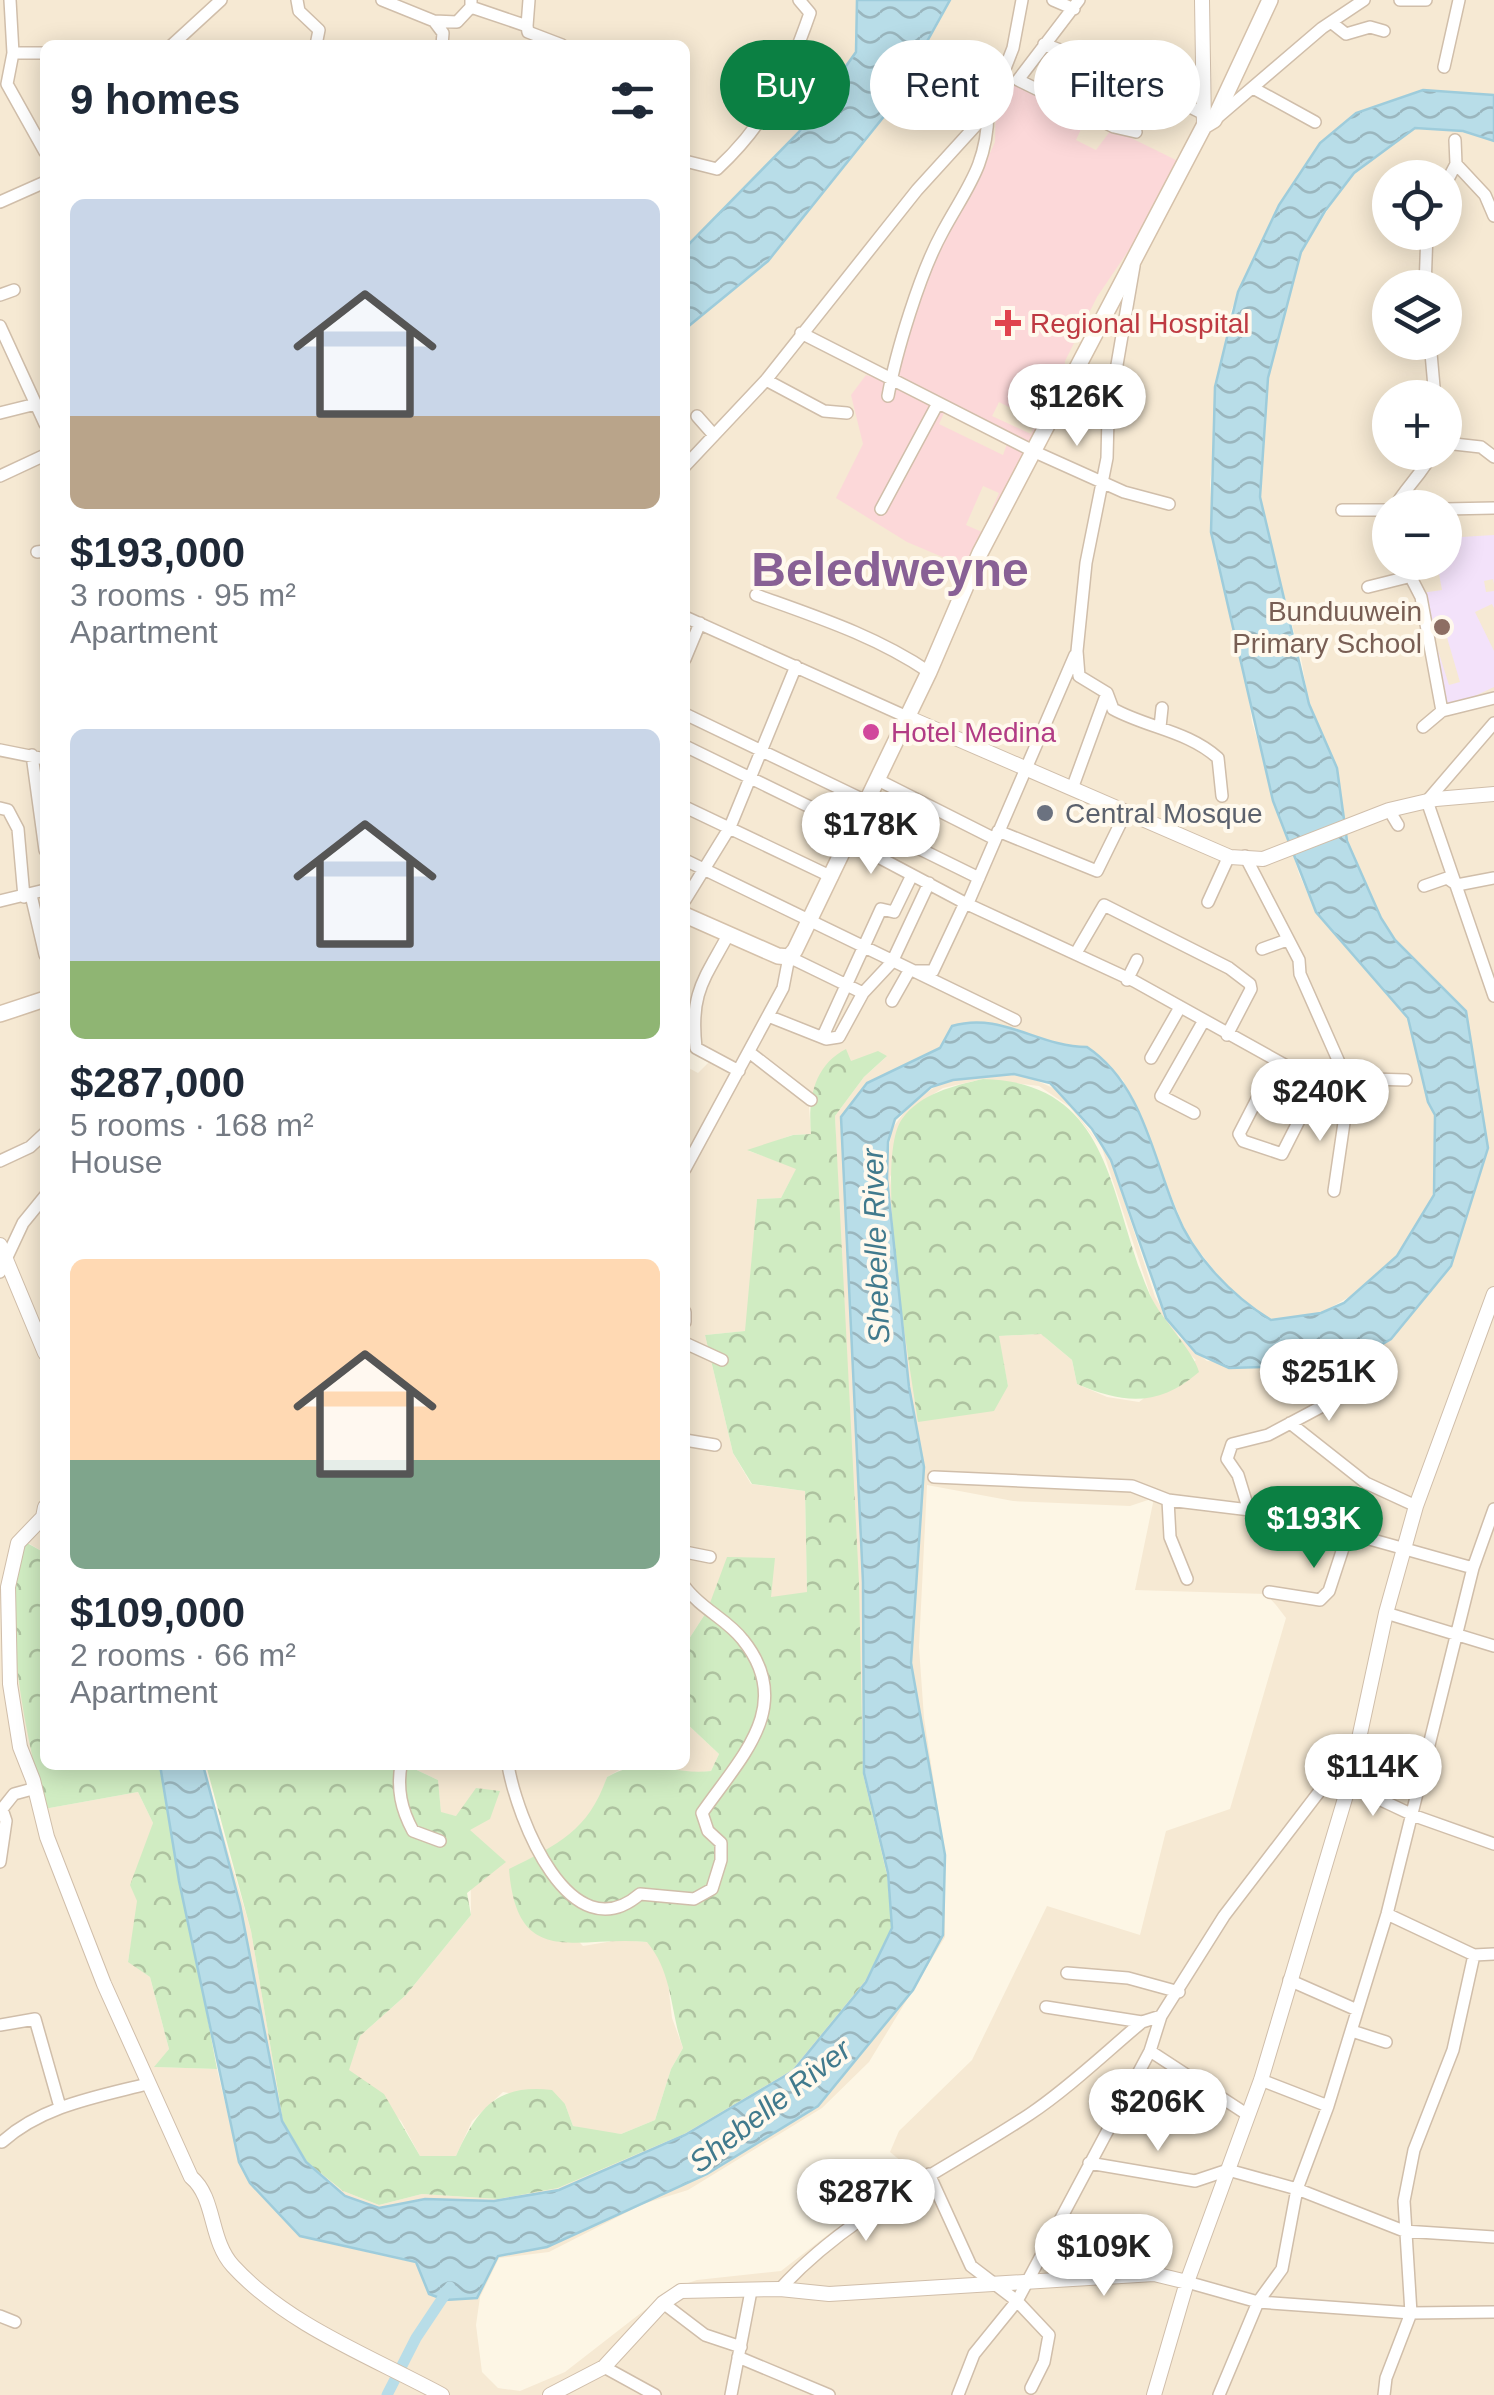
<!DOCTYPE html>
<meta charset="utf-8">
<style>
body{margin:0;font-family:Arial,sans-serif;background:#f6f6f7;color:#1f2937;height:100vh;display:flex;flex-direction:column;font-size:38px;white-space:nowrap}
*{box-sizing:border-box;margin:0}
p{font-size:32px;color:#747a83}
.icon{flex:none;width:55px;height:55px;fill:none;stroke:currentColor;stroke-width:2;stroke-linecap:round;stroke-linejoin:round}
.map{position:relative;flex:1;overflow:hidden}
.drawer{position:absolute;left:40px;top:40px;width:650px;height:1730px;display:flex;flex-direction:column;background:#fff;border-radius:15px;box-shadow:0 5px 25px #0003}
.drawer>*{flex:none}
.hud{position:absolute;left:720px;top:40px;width:622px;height:90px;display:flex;gap:20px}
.buttons{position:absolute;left:1372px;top:160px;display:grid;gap:20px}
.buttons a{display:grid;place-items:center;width:90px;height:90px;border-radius:50%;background:#fff;box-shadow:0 5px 25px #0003;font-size:50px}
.price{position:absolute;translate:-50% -85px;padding:0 22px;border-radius:35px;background:#fff;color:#222;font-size:32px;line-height:65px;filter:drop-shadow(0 2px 5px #0008)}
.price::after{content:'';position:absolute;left:50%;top:60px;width:30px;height:22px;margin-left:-15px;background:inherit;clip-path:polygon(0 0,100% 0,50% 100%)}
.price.selected{background:#0b8043;color:#fff}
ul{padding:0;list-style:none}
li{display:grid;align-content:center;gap:20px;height:530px;padding:0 30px}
li span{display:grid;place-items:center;height:310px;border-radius:15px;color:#555}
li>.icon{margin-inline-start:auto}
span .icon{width:180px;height:180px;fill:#fffc;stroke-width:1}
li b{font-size:42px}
h2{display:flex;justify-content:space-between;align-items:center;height:120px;padding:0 30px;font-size:42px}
.chip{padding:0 35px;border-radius:45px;background:#fff;box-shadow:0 5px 25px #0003;font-size:35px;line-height:90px}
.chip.selected{background:#0b8043;color:#fff}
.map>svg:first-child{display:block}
</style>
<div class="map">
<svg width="1494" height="2395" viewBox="0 0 1494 2395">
<defs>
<pattern id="forest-crowns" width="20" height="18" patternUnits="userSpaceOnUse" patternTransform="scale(2.5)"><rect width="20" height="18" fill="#d0ecc2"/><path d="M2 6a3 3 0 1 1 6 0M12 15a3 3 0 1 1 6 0" fill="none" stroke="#aec2a0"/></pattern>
<pattern id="water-waves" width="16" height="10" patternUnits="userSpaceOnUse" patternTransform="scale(2.5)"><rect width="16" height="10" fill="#b8dde8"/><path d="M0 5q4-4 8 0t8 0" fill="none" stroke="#9ab6be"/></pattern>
</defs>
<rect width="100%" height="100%" fill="#fdf6e5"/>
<path fill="#f6e9d3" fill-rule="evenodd" d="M 0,0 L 857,0 L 859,7 L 857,52 L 799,132 L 685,248 L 685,45 L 45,45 L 45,1553 L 28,1543 L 44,1809 L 138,1792 L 153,1823 L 128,1961 L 150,1977 L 169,2049 L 155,2067 L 217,2069 L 239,2162 L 323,2242 L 416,2263 L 429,2294 L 477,2298 L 498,2256 L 547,2247 L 707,2174 L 818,2106 L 945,1855 L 911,1663 L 924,1467 L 909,1387 L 887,1179 L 891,1130 L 912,1102 L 941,1083 L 990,1074 L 1026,1076 L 1060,1091 L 1111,1160 L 1155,1297 L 1179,1337 L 1207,1361 L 1326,1365 L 1360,1357 L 1391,1339 L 1443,1274 L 1488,1148 L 1466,1012 L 1395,940 L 1381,918 L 1347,841 L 1337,768 L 1309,704 L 1301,658 L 1270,543 L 1260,497 L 1262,449 L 1268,378 L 1294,275 L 1301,252 L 1339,192 L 1354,173 L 1415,128 L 1463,131 L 1494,141 L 1494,2395 L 0,2395 ZM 1390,178 L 1445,178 L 1445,232 L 1390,232 ZM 1390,288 L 1445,288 L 1445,342 L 1390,342 ZM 1390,398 L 1445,398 L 1445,452 L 1390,452 ZM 1390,508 L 1445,508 L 1445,562 L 1390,562 ZM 983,1079 L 1039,1086 L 1070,1107 L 1102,1148 L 1152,1300 L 1182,1347 L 1196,1360 L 1139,1402 L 1107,1397 L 1077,1384 L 1072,1360 L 1041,1334 L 998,1336 L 1008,1386 L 950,1415 L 919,1421 L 890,1177 L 924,1100 L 943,1088 ZM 927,1485 L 1013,1501 L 1130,1506 L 1154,1498 L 1135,1590 L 1266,1594 L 1276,1605 L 1286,1618 L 1230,1809 L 1166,1831 L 1140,1935 L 1047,1906 L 972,2060 L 899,2131 L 890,2152 L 920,2177 L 834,2230 L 781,2271 L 697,2280 L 673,2288 L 565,2372 L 520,2391 L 498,2388 L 482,2372 L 476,2325 L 480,2297 L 499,2258 L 549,2252 L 643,2204 L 688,2190 L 822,2108 L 869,2062 L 945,1937 L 945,1855 L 924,1718 L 919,1647 Z
M 950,0 L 1494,0 L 1494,95 L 1472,92 L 1279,205 L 1229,315 L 1210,483 L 1215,557 L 1244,664 L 1252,722 L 1299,874 L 1316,912 L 1408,1018 L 1428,1102 L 1435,1115 L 1434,1195 L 1412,1237 L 1382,1274 L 1363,1289 L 1321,1313 L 1271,1320 L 1232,1293 L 1188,1237 L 1123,1080 L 1087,1047 L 1065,1047 L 1017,1029 L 952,1026 L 940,1048 L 866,1083 L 864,1773 L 888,1873 L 892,1928 L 866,1982 L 793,2071 L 685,2135 L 559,2190 L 494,2201 L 425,2199 L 380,2208 L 345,2196 L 306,2162 L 282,2121 L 240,1905 L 203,1765 L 251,1931 L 283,2121 L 307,2162 L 343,2191 L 379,2205 L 422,2194 L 498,2199 L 558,2188 L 684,2134 L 892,1928 L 887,1875 L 863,1774 L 835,1116 L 864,1077 L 886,1057 L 809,1107 L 811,1134 L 792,1135 L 749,1151 L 797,1168 L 781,1198 L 757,1199 L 746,1331 L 705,1335 L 733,1453 L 751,1484 L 805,1491 L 807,1593 L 707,1611 L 685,1645 L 685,1066 L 698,1073 L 713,1058 L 685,1021 L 685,329 L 768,261 L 889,110 Z
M 685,1722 L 719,1754 L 711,1771 L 685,1774 L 663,1765 L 685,1765 Z
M 406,1765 L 628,1765 L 607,1777 L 596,1810 L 562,1842 L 509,1870 L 583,1946 L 619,1940 L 648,1942 L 666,1964 L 672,2018 L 683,2048 L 671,2069 L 655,2120 L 621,2134 L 599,2132 L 573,2126 L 565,2104 L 503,2092 L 472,2121 L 456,2156 L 420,2156 L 401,2121 L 348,2070 L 360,2036 L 406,1995 L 471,1915 L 470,1830 L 456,1816 L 441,1813 L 438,1780 Z"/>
<path fill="#f3e2fa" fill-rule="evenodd" d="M 1494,535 L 1494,584 L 1493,579 L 1484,581 L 1486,592 L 1494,591 L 1494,608 L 1492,604 L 1475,612 L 1494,651 L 1494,687 L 1445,710 L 1411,563 L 1421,593 L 1442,590 L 1437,563 L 1445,562 L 1445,538 ZM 1446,634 L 1460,682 L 1449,685 L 1434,638 Z"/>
<path fill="#fcd8d9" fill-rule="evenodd" d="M 1017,82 L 1178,161 L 1137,238 L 1097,297 L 1065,361 L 1064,380 L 966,567 L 907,542 L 836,498 L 863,444 L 851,395 L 866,375 L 888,381 L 949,225 L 969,200 L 995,142 L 996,103 ZM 1086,118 L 1111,130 L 1096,150 L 1076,140 ZM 999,402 L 1037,421 L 1031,434 L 992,416 ZM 944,413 L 1007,444 L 1003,455 L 939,424 ZM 983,486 L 999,493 L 982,532 L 966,525 Z"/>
<path fill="url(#forest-crowns)" d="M 846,1049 L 851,1061 L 878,1051 L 887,1056 L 864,1077 L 835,1116 L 859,1582 L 863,1774 L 887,1875 L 892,1928 L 865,1981 L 792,2070 L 684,2134 L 558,2188 L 498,2199 L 422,2194 L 379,2205 L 343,2191 L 307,2162 L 283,2121 L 251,1931 L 206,1765 L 406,1765 L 438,1780 L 441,1812 L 456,1816 L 476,1788 L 500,1791 L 490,1819 L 470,1830 L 506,1862 L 467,1893 L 471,1915 L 406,1995 L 360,2036 L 349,2070 L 384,2094 L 420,2156 L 456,2156 C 478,2108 496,2084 552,2090 L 565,2104 L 573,2126 L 621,2134 L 655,2120 L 671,2069 L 683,2048 C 670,2011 673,1973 647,1942 C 577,1935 517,1971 509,1869 C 559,1844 588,1831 607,1777 C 648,1754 670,1776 711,1771 L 719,1754 L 685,1722 L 685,1645 L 707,1611 L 727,1557 L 775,1558 L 771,1597 L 807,1592 L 805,1491 L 752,1484 L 733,1453 L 705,1335 L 745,1331 L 757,1199 L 781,1198 L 796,1169 L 747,1150 L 793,1135 L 811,1134 C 808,1100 813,1066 846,1049 Z
M 983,1079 C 1114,1082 1108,1200 1150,1295 C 1161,1319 1194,1351 1199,1372 C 1159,1407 1124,1404 1077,1384 L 1072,1360 L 1041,1334 L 999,1336 L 1008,1386 L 994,1411 L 918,1422 C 910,1366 873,1159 902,1119 C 921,1093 953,1086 983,1079 Z
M 27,1543 L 45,1553 L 45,1765 L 160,1765 L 217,2069 L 154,2067 L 169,2049 L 150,1977 L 128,1962 L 137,1901 L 130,1885 L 153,1823 L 138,1792 L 44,1809 C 25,1725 3,1633 20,1547 Z"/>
<path fill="url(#water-waves)" stroke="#9eccdb" stroke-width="2.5" d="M 857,0 L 950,0 L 889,110 L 768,261 L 685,329 L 685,248 L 799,132 L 856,52 Z
M 1423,90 L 1494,95 L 1494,141 L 1463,131 L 1415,128 L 1354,173 L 1325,211 L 1301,252 L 1268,378 L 1260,497 L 1309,704 L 1337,768 L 1347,841 L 1381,918 L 1395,940 L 1466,1011 L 1488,1148 L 1451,1266 L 1391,1339 L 1360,1357 L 1326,1365 L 1229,1368 L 1196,1353 L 1166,1318 L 1111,1160 L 1092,1129 L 1050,1083 L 1014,1074 L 953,1080 L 931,1087 L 895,1119 L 888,1142 L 887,1179 L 909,1387 L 924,1467 L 911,1663 L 945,1855 L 943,1935 L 913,1990 L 818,2106 L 707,2174 L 547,2247 L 498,2256 L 477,2298 L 445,2300 L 429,2294 L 416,2262 L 300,2236 L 250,2183 L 239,2162 L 179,1881 L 160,1765 L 203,1765 L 240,1905 L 282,2121 L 306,2162 L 345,2196 L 379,2208 L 425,2199 L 494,2201 L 559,2190 L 685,2135 L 793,2071 L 866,1982 L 892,1928 L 888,1873 L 864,1773 L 863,1582 L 841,1117 L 867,1083 L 940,1048 L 952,1026 C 1001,1011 1038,1047 1087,1047 C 1142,1084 1152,1154 1176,1212 C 1193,1256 1232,1296 1271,1320 L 1321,1313 L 1344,1303 L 1397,1256 L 1434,1195 L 1435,1115 L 1428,1102 L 1408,1018 L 1316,912 L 1273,801 L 1211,532 L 1215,387 L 1238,292 L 1279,205 L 1320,143 L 1356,113 Z"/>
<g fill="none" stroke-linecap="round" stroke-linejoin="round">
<path stroke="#b8dde8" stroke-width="11" d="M 387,2395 L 416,2338 L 450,2287"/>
<g stroke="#d0beaa" stroke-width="14">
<path id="minor" d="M 10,0 L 13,53 L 7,84 L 45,152
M 297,0 L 299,11 L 319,30 L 316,45
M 382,0 L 434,21 L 457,22 L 471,7 L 471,0
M 1053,0 L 1074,9
M 1079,0 L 1018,80 L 1114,127 L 1136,132
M 1400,0 L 1426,0
M 471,7 L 527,26 L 528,32 L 562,45
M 434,21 L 443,33 L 442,45
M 1332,23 L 1346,34 L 1370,27 L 1384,31
M 527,26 L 529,0
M 1044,44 L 1124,74 L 1202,113
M 172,45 L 221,0
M 13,53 L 45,53
M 1444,67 L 1459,0
M 1253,88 L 1315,122
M 1218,117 L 1322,28 L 1364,0
M 1455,140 L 1456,164
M 685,161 L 717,169 C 768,122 788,76 810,13 L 799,0
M 1445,185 L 1456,164 L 1485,195 L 1494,216
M 0,202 L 45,182
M 1134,266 L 1108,417 L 1107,458 L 1086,563 L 1077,651 L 1079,676 L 1107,693 L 1113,709 C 1148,728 1188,731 1218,758 L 1222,796
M 1425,288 L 1427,232
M 0,295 L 14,290
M 0,326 L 45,424
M 801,333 L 1035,452 L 1124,492 L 1169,504
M 1430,342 L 1435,398
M 766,380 L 824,411 L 847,413
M 888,396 C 896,352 920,273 942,233 C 966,188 987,167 988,112
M 0,413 L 36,404
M 697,416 L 712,433
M 1445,443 L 1481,447 L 1494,457
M 685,466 L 766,380 L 917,190 L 988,112 L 1013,48 L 1022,0
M 0,476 L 45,455
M 1394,508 C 1406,487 1422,474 1433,452
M 881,509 L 938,403
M 1445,509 L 1494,508
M 1342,510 L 1390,510
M 37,552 L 45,551
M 1403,562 L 1421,597 L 1442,711
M 1368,587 L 1408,577
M 756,595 C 817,617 876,636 929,672
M 685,617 L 907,717
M 685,659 L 700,623
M 1442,711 L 1494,698
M 685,714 L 868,802
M 1494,723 L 1427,801 L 1494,996
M 1160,727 L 1162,708
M 1423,727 L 1442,711
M 685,746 L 855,829
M 0,750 L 45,759
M 32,755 L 45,850
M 878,780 L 993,838
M 1073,786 L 1107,693
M 685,807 L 832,877
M 0,808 L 8,810 L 18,829 L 24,897
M 1389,810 L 1398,825
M 859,819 L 979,878
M 998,831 L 1097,871 L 1126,812
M 850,842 L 965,903 L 1134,981 L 1346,1099
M 1245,856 L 1299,960 L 1300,974 L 1342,1069 L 1346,1109 L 1334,1191
M 685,860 L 1015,1020
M 1424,886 L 1447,878 L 1457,885 L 1494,878
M 31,895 L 45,955
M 685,900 L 730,827 L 796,666
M 0,901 L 45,890
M 1208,902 L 1229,856
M 968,903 L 1075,655
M 727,937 C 703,981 690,994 696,1048 L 739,1071
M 1262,949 L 1287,940
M 1076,953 L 1104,905 L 1229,968 L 1250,984 L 1251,989 L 1227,1035
M 912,971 L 933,971 L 965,903
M 1127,980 L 1137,960
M 892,1001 L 909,971
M 768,1016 L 826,1039 L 839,1037 L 863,993 L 892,962 L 929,883
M 823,1036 L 881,909 L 894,912 L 912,875
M 749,1052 L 811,1100
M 1151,1058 L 1179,1009
M 1276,1062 L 1239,1134 L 1243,1141 L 1282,1154 L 1318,1083
M 1346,1099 L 1371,1079 L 1406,1080
M 1194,1113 L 1161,1096 L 1203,1022
M 0,1161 L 30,1147 L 45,1133
M 685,1169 L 783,988 L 789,957 L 863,993
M 0,1272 L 23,1223 L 45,1196
M 685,1312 L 685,1322
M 685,1343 L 722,1360
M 1290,1423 L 1366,1483 L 1416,1506
M 685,1440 L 715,1445
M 934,1477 L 1132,1486 L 1168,1500 L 1314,1518 L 1348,1533 L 1473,1568
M 1168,1500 L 1170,1537 L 1187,1579
M 1249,1511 L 1238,1475 L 1227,1459 L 1232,1444 L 1268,1435 L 1349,1392
M 685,1552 L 710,1557
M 1269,1592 L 1320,1600 L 1329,1591 L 1348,1533
M 1386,1613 L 1494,1646
M 401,1765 C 397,1789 401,1809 413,1831 L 440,1841
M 508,1765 C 517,1818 570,1954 640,1894 L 694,1899 L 712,1889 L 721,1860 L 721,1843 L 708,1831 L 702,1813 C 740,1758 796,1706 743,1640 C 727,1619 701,1609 685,1587
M 1349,1785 L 1415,1816 L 1494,1844
M 0,1862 L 6,1821 L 2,1809 L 14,1794 L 36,1788
M 1387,1914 L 1474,1955 L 1494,1954
M 1067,1973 L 1128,1978 L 1179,1992
M 1289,1980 L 1357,2010
M 1046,2007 L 1142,2022
M 0,2025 L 35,2019 L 60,2107
M 1352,2031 L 1386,2042
M 1150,2051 L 1248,2115
M 1261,2080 L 1328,2106
M 2,2142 C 42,2106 96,2097 147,2084
M 1089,2163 L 1195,2181 L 1228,2170 L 1297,2189 L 1404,2231 L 1494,2237
M 929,2174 L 971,2266 L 1017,2301 L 1049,2335 L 1044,2362 L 1031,2388
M 1187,2282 L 1258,2302 L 1411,2313 L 1494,2312
M 780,2289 C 849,2213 946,2170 1030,2114 C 1070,2087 1106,2052 1142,2022 L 1161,2016
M 663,2303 L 705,2335 L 741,2347
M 0,2316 L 15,2322
M 738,2357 L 829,2395
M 604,2367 L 655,2395
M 731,2395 L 751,2291
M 958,2395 L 974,2354 L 1017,2301 L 1150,2051 L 1161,2016 L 1224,1916 L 1358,1741
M 1219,2395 L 1258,2302 L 1282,2269 L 1297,2189 L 1328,2106 L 1387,1914 L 1473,1568 L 1494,1509
M 1384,2395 L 1386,2378 L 1411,2313 L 1404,2201 L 1414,2150 L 1453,2050 L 1474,1955"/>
</g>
<g stroke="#d0beaa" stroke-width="16">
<path id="tertiary" d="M 1202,0 L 1204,126
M 907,717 L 1230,857 L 1263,859 L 1389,810 L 1436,799 L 1494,794
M 0,1245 L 45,1353
M 45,1507 L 43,1517 L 18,1543 L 8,1587 L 10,1684 L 20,1747 L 33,1780 L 47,1837 L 104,1984 L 191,2177 C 216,2198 209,2240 233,2266 C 287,2325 372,2357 442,2395
M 550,2395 L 604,2367 L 663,2303 L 681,2291 L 780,2289 L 829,2294 L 1154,2274 L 1187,2282
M 1154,2395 L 1187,2282 L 1261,2080 L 1349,1785 L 1386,1613 L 1416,1506 L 1494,1294"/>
</g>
<g stroke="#d5c1aa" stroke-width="18">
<path id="secondary" d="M 685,915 L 778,956 L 789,957 L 795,950 L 929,672 L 980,553 L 1204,126 L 1214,120 L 1270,0
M 0,1014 L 45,999"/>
</g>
<use href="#minor" stroke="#fff" stroke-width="11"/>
<use href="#tertiary" stroke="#fff" stroke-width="14"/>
<use href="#secondary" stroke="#fff" stroke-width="15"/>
</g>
<path fill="#e0444e" stroke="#fff9ed" stroke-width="4" d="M1003 308h10v10h10v10h-10v10h-10v-10h-10v-10h10z"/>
<circle fill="#8d6e63" stroke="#fff9ed" stroke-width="4" cx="1442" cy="627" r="10"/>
<circle fill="#d1479c" stroke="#fff9ed" stroke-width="4" cx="871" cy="732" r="10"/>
<circle fill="#6b7280" stroke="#fff9ed" stroke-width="4" cx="1045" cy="813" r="10"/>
<g text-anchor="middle" stroke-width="8" stroke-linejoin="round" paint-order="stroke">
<g font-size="28" fill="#be3a42" stroke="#fff9ed" text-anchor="start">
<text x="1030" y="333">Regional Hospital</text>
</g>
<g font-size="28" fill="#785e54" stroke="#fff9ed" text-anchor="end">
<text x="1422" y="621">Bunduuwein<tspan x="1422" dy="32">Primary School</tspan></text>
</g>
<g font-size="28" fill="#b23c85" stroke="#fff9ed" text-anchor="start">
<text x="891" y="742">Hotel Medina</text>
</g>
<g font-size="28" fill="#5b616d" stroke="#fff9ed" text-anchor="start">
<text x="1065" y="823">Central Mosque</text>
</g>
<g font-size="30" font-style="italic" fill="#417a8d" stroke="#fff9ed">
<text transform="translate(876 1246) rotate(-92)" y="10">Shebelle River</text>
<text transform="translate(770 2106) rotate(-38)" y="10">Shebelle River</text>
</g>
<g font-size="48" font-weight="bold" fill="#886095" stroke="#fff9ed">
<text x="890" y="586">Beledweyne</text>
</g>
</g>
</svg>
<div class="buttons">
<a><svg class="icon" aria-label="locate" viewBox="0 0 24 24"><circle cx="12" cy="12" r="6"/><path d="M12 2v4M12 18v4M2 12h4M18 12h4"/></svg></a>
<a><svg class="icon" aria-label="layers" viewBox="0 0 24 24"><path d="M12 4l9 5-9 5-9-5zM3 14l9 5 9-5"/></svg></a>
<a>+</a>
<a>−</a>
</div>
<b class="price" style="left:1077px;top:449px">$126K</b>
<b class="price" style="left:871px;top:877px">$178K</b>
<b class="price" style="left:1320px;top:1144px">$240K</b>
<b class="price" style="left:1329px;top:1424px">$251K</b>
<b class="price selected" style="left:1314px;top:1571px">$193K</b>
<b class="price" style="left:1373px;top:1819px">$114K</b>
<b class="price" style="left:1158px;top:2154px">$206K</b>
<b class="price" style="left:866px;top:2244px">$287K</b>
<b class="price" style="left:1104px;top:2299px">$109K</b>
<div class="hud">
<a class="chip selected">Buy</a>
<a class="chip">Rent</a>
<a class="chip">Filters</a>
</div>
<section class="drawer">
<h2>9 homes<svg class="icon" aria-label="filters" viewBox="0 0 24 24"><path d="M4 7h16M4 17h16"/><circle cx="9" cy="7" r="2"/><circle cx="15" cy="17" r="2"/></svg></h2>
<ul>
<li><span style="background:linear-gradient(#c9d6e8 70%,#b9a48a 0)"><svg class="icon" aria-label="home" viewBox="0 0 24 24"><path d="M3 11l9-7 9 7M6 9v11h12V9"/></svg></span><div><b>$193,000</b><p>3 rooms · 95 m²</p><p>Apartment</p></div></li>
<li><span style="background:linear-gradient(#c9d6e8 75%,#8fb573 0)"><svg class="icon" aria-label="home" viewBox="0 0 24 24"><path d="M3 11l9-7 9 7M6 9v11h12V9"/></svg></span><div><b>$287,000</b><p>5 rooms · 168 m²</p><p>House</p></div></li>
<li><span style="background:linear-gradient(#ffd9b3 65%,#7fa58c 0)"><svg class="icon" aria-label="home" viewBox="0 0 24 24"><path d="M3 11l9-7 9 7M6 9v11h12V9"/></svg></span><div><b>$109,000</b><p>2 rooms · 66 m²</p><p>Apartment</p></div></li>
</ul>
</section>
</div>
